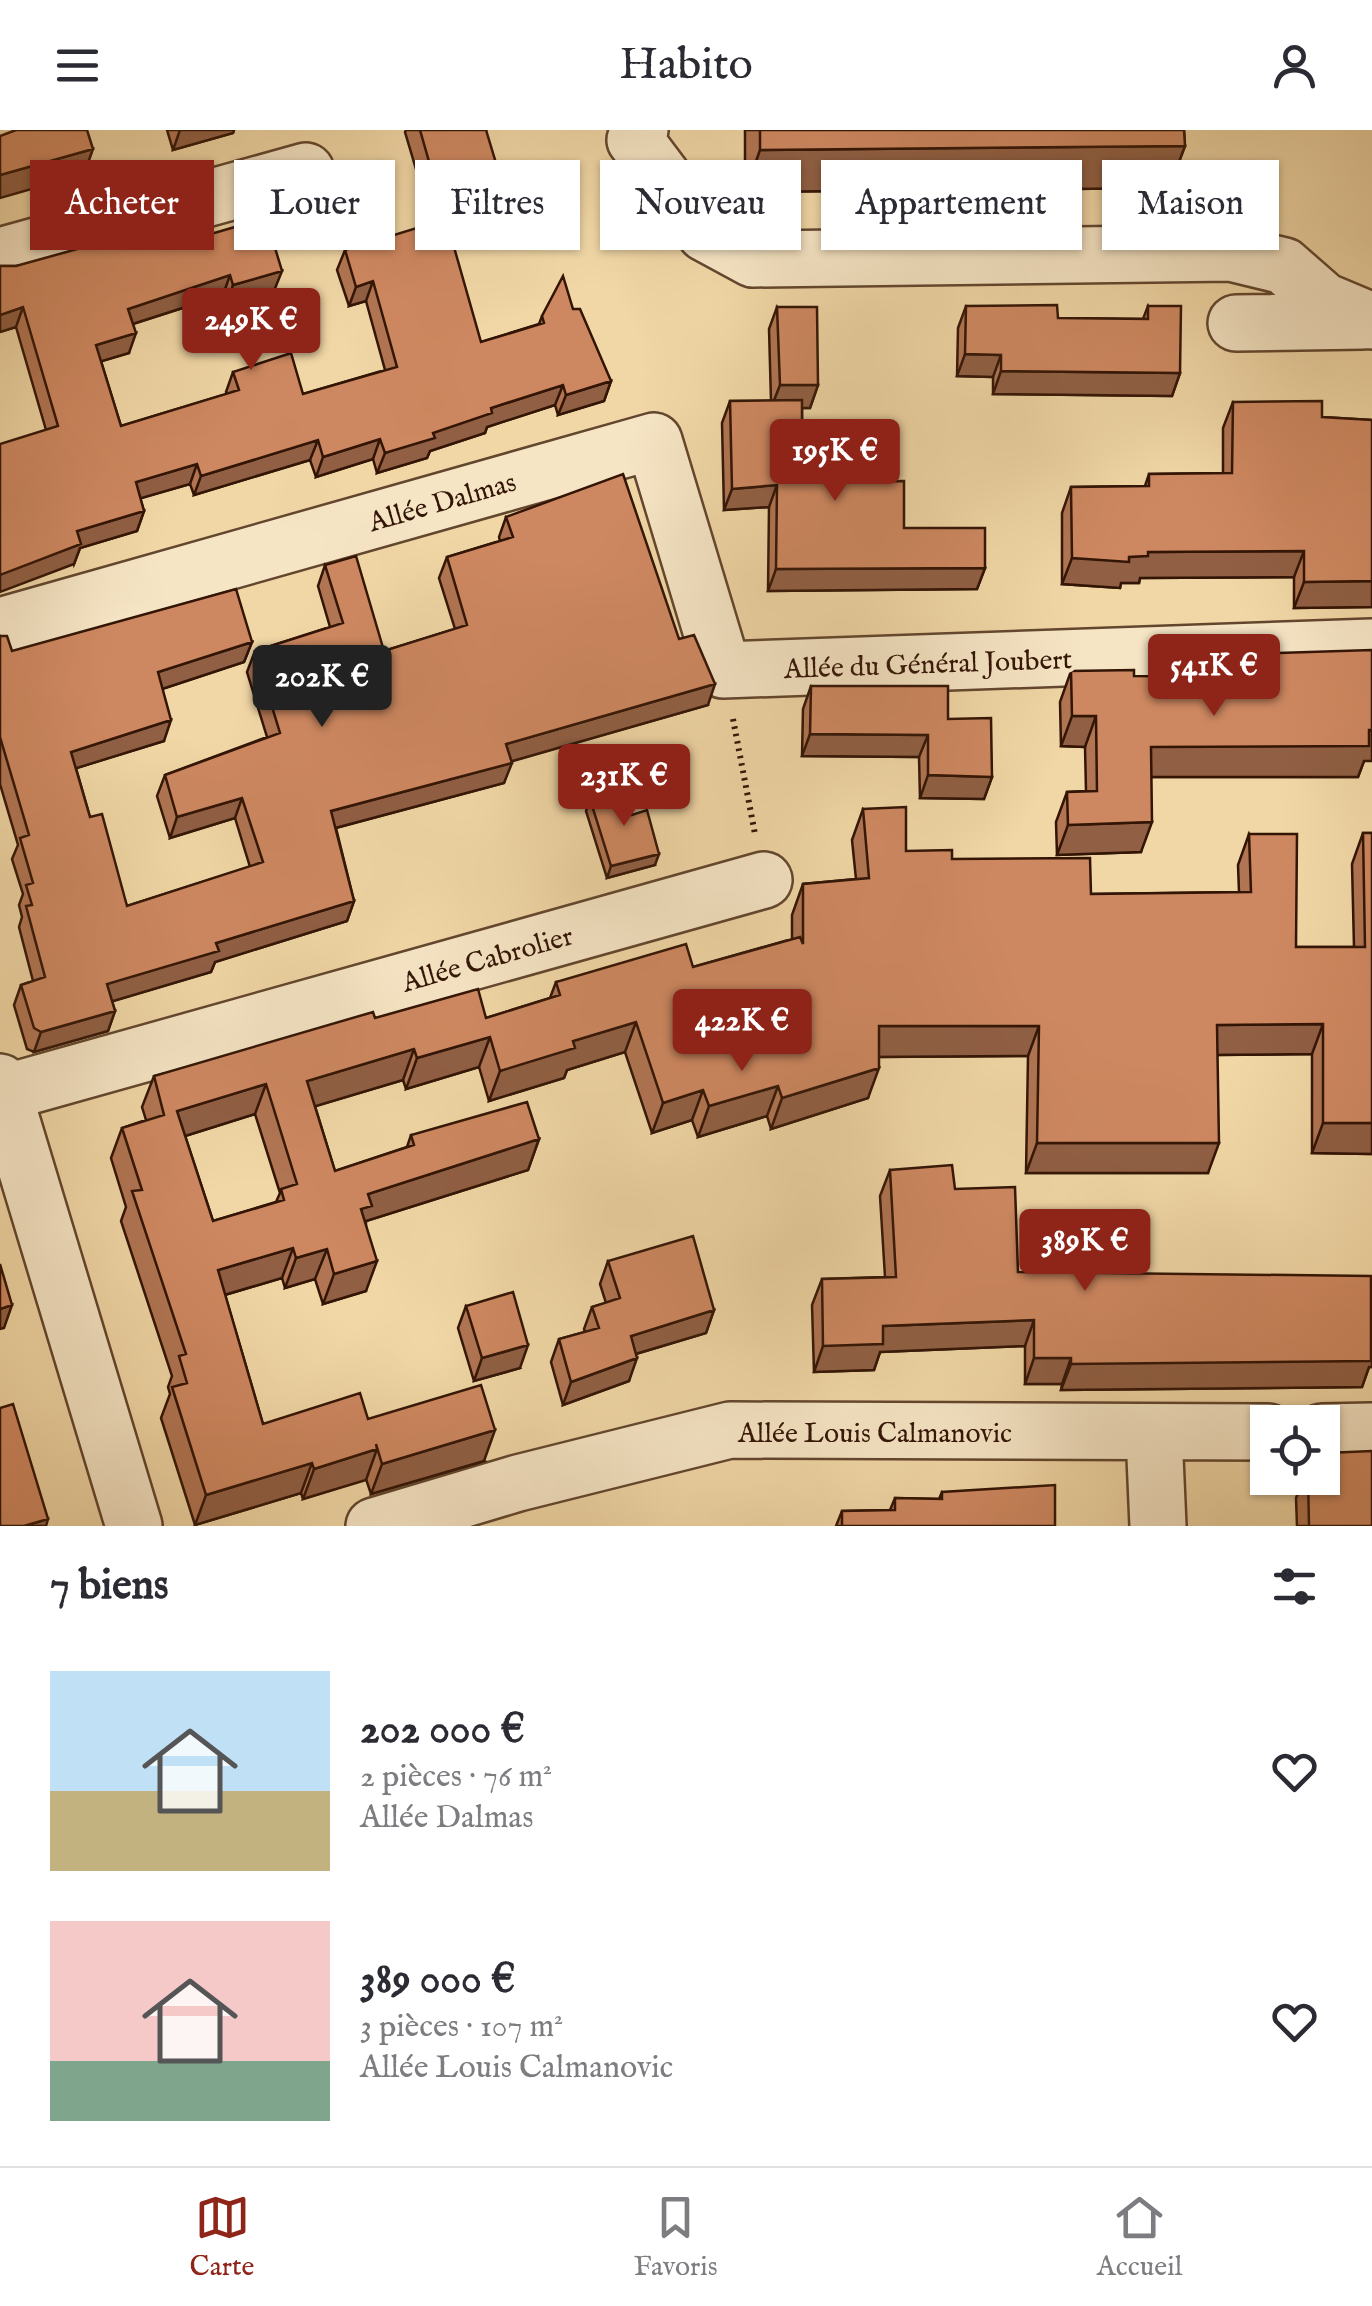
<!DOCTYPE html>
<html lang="fr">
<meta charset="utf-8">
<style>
body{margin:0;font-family:"IM FELL English",serif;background:#f2f2f3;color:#2b2b33;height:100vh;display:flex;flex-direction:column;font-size:38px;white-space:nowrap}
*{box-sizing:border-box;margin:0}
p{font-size:32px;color:#7c7c81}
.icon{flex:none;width:55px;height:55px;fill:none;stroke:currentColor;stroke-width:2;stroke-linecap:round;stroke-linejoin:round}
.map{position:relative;height:1396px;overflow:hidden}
.side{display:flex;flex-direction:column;background:#fff;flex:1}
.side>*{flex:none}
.banner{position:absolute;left:30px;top:30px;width:1312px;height:90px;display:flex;gap:20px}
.buttons{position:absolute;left:1250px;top:1275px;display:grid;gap:20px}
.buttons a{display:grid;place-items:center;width:90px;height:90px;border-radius:0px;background:#fff;box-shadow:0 2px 8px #0004;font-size:50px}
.price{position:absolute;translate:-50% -85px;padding:0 22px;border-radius:10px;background:#8f2418;color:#fff;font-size:32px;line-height:65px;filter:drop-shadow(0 2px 5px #0008)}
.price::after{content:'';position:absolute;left:50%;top:60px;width:30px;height:22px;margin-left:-15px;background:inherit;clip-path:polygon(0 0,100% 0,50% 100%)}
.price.selected{background:#222;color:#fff}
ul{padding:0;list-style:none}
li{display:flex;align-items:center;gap:30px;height:250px;padding:0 50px}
li span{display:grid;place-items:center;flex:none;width:280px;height:200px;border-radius:0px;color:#555}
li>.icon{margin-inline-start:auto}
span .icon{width:120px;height:120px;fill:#fffc;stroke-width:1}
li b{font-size:42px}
h2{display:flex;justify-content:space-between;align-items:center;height:120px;padding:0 50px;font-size:42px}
.chip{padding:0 35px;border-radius:0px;background:#fff;box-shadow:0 2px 8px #0004;font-size:35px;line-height:90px}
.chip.selected{background:#8f2418;color:#fff}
header{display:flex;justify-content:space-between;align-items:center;height:130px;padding:0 50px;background:#fff;font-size:45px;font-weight:600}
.tab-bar{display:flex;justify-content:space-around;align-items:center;height:140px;border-top:2px solid #e1e1e2;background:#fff;font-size:28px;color:#7c7c81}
.tab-bar a{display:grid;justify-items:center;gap:5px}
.tab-bar .selected{color:#8f2418}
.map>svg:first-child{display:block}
</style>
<header><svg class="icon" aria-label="menu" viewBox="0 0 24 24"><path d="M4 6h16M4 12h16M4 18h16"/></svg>Habito<svg class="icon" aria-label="person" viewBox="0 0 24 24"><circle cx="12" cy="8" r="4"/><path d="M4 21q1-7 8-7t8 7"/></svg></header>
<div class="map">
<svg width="1372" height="1396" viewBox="0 0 1372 1396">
<rect width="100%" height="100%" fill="#f1d7a6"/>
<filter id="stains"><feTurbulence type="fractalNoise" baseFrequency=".002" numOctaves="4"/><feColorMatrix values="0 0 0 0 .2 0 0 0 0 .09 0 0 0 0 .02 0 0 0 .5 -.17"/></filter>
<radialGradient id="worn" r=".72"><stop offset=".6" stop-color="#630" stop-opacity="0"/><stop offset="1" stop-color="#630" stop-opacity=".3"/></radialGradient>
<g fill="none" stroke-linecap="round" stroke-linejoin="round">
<g stroke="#62462e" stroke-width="60">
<path id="minor" d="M 640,0 L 635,10 L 705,103 L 753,129 L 1231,123 L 1284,136 L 1324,171 L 1372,191
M 0,126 L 306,41
M 1236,193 L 1363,191
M 0,496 L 654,311 L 723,540 L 1372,517
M 0,952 L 134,1396
M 4,963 L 764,750
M 1322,1302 L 1372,1301
M 1154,1304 L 1158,1396
M 374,1396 L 518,1353 L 730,1300 L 1268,1302"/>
</g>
<path stroke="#331506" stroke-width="6" stroke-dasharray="2.5 5" stroke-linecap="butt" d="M 733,589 L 755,704"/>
<use href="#minor" stroke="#f6e5c5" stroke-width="55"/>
</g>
<path fill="#b17553" stroke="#331506" stroke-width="2.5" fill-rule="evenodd" d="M 167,0 L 234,0 L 233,3 L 173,20 Z
M 406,0 L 486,0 L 493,76 L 432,93 L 405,2 Z
M 745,0 L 1184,0 L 1185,16 L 1169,58 L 745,62 Z
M 166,117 L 274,161 L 226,175 L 223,165 L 133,194 L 129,223 L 101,231 L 121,296 L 227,264 L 226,262 L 233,242 L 303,264 L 385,240 L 366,171 L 349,176 L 337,140 L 345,120 L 481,212 L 539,194 L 542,186 L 573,179 L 611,251 L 604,271 L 558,285 L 555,275 L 487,297 L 485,303 L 430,321 L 427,328 L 377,343 L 373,329 L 316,347 L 310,330 L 194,365 L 190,354 L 140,368 L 144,381 L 137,401 L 80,418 L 74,434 L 46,300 L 16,197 L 0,202 L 0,136 L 16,136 Z
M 966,176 L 1058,188 L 1143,189 L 1148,176 L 1180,243 L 1172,266 L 993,264 L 993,247 L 957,246 L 958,198 Z
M 777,177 L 818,255 L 810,278 L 802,278 L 802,352 L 904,398 L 985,438 L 977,459 L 768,461 L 769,377 L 724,380 L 722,293 L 730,271 L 771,271 L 769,199 Z
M 1233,272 L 1322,287 L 1372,290 L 1372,477 L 1294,478 L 1294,447 L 1140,448 L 1139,453 L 1121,453 L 1120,458 L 1062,454 L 1062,383 L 1071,357 L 1145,356 L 1149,344 L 1223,343 L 1223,298 Z
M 506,387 L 679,509 L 708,575 L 511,631 L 504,653 L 336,698 L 354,771 L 347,791 L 215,832 L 211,842 L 112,871 L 115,881 L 108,901 L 34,922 L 27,919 L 14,875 L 21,855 L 33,851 L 19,797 L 22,787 L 19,775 L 23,764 L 12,729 L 18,715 L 0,654 L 0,506 L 12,521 L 252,512 L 244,532 L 162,559 L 164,611 L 76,638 L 90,687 L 127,776 L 250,737 L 235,688 L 170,708 L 157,666 L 165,645 L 267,607 L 247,542 L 255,521 L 330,497 L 318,456 L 325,435 L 384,521 L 455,499 L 439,448 L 447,427 L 500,411 L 499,407 Z
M 1248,524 L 1364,631 L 1358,647 L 1151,647 L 1141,722 L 1057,725 L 1056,692 L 1067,662 L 1086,661 L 1085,617 L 1061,616 L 1060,572 L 1071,541 L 1134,546 L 1240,547 Z
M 811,556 L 948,589 L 992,647 L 984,669 L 920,668 L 919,627 L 802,626 L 803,579 Z
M 590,669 L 632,685 L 655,735 L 607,748 L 586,681 Z
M 863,679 L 906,721 L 952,729 L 1091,764 L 1239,762 L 1238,735 L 1249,704 L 1296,817 L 1354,817 L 1352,734 L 1363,703 L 1372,703 L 1372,1024 L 1312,1023 L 1312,924 L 1217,925 L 1208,1043 L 1026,1043 L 1028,926 L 879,927 L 868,968 L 771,999 L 767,986 L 698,1007 L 692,990 L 652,1003 L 625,922 L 567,940 L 564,948 L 489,971 L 479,937 L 406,959 L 403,950 L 315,976 L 335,1041 L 407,1017 L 411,1005 L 539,1009 L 528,1040 L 366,1091 L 366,1161 L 323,1174 L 315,1149 L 285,1158 L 282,1148 L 225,1165 L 263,1294 L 368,1289 L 484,1331 L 371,1364 L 366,1349 L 303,1369 L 301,1363 L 195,1395 L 161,1288 L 170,1264 L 168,1257 L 172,1246 L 121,1091 L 126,1077 L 111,1028 L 122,998 L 146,990 L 142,977 L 154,946 L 375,888 L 486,888 L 550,868 L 556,852 L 693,837 L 792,809 L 792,785 L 803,754 L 856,749 L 852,710 ZM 255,984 L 280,1063 L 276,1072 L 213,1091 L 185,1006 Z
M 890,1040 L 955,1059 L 1018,1142 L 1372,1155 L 1372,1237 L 1369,1237 L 1362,1257 L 1061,1260 L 1062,1254 L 1025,1254 L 1025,1216 L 880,1222 L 874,1240 L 814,1242 L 812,1175 L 822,1149 L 885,1147 L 880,1066 Z
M 608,1131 L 714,1180 L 706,1203 L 636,1224 L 629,1251 L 563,1275 L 551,1232 L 559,1209 L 585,1202 L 584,1199 L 592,1177 L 606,1173 L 600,1154 Z
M 466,1176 L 520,1238 L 474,1251 L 458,1198 Z
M 1327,1323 L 1372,1396 L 1297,1396 L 1296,1368 L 1304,1348 L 1322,1348 L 1322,1336 Z
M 942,1362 L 1055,1396 L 836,1396 L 842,1381 L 890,1380 L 895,1368 L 939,1369 Z"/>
<path fill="#905f44" stroke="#331506" stroke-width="2.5" d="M 180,0 L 234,0 L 233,3 L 173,20 Z
M 1185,16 L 1169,58 L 745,62 L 760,20 Z
M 93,19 L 84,44 L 0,68 L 0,45 Z
M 502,53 L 493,76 L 432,93 L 440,70 Z
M 282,141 L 274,161 L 226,175 L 233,155 Z
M 230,145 L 223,165 L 120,198 L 128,179 Z
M 373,151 L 366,171 L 349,176 L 356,157 Z
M 23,177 L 16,197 L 0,202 L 0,185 Z
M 136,203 L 129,223 L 89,235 L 96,215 Z
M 965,224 L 1001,225 L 993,247 L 957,246 Z
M 1001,241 L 1180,243 L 1172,266 L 993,264 Z
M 611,251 L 604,271 L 558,285 L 566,265 Z
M 563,255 L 555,275 L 487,297 L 485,303 L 430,321 L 427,328 L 377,343 L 385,323 L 491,278 Z
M 780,255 L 818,255 L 810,278 L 771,278 Z
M 380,309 L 373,329 L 316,347 L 323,327 Z
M 318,310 L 310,330 L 194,365 L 201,346 Z
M 197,334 L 190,354 L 128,372 L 136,352 Z
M 777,355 L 769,377 L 724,380 L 732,359 Z
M 144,381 L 137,401 L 80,418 L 74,434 L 0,462 L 0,445 L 77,401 Z
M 1304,421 L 1294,447 L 1140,448 L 1139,453 L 1121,453 L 1120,458 L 1062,454 L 1072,428 L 1129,427 L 1148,422 Z
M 985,438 L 977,459 L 768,461 L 776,439 Z
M 1372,451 L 1372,477 L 1294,478 L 1304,452 Z
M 252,512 L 244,532 L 150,563 L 158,542 Z
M 715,554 L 708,575 L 499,635 L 506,614 Z
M 1072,586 L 1096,586 L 1085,617 L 1061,616 Z
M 171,590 L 164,611 L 64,642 L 71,622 Z
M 1372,600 L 1372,631 L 1364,631 L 1358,647 L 1140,647 L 1151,617 Z
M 810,604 L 928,605 L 919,627 L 802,626 Z
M 512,633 L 504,653 L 324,701 L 331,681 Z
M 928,645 L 992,647 L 984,669 L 920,668 Z
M 242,668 L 235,688 L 170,708 L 177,687 Z
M 1152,692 L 1141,722 L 1057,725 L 1068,695 Z
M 659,724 L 655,735 L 607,748 L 611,736 Z
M 354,771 L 347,791 L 215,832 L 211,842 L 100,875 L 107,854 L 216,813 Z
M 115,881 L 108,901 L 34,922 L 41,902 Z
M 636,892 L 625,922 L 567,940 L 564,948 L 489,971 L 500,941 L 573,911 Z
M 1323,894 L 1312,924 L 1206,925 L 1217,895 Z
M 879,896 L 1039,896 L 1028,926 L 868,927 Z
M 490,907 L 479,937 L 406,959 L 417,928 Z
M 414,919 L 403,950 L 296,982 L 307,951 Z
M 879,938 L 868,968 L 771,999 L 782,968 Z
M 266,954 L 255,984 L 166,1012 L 177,981 Z
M 778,956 L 767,986 L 698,1007 L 709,976 Z
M 703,960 L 692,990 L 652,1003 L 663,973 Z
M 1323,993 L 1372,993 L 1372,1024 L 1312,1023 Z
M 539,1009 L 528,1040 L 366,1091 L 361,1106 L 350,1109 L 368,1064 Z
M 1037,1013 L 1219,1013 L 1208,1043 L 1026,1043 Z
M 293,1118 L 282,1148 L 207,1170 L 218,1140 Z
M 327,1119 L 315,1149 L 285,1158 L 296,1128 Z
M 377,1131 L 366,1161 L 323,1174 L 334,1144 Z
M 12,1175 L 4,1198 L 0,1199 L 0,1179 Z
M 714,1180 L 706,1203 L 622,1228 L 631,1206 Z
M 1034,1190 L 1025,1216 L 880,1222 L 874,1240 L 814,1242 L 823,1216 L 883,1196 Z
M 1371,1212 L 1372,1212 L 1372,1237 L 1369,1237 L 1362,1257 L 1061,1260 L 1071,1234 Z
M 528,1215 L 520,1238 L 474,1251 L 482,1228 Z
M 637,1228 L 629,1251 L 563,1275 L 571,1252 Z
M 1034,1228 L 1071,1228 L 1062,1254 L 1025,1254 Z
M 495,1300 L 484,1331 L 371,1364 L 382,1334 Z
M 377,1319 L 366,1350 L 303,1369 L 314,1339 Z
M 312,1333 L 301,1363 L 195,1395 L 206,1365 Z
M 48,1389 L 46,1396 L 24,1396 Z"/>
<path fill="#ce8861" stroke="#331506" stroke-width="2.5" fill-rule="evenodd" d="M 16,0 L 87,0 L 93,19 L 0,45 L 0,6 Z
M 420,0 L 486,0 L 502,53 L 440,70 Z
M 760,0 L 1184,0 L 1185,16 L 760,20 Z
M 266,88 L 282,141 L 233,155 L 230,145 L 128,179 L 136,203 L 96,215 L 121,296 L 239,260 L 233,242 L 291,223 L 303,264 L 397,237 L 373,151 L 356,157 L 345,120 L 446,89 L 481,212 L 544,193 L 542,186 L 563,146 L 573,179 L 580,179 L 611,251 L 566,265 L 563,255 L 491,278 L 492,283 L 433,303 L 435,308 L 385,323 L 380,309 L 323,327 L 318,310 L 201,346 L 197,334 L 136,352 L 144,381 L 77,401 L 81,414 L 0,445 L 0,314 L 58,296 L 23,177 L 0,185 L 0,136 L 16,136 L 160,96 L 166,117 Z
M 1057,175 L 1058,188 L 1148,189 L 1148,176 L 1181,176 L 1180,243 L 1001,241 L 1001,225 L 965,224 L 966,176 Z
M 777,177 L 817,177 L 818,255 L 780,255 Z
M 802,270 L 802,352 L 904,351 L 904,398 L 985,398 L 985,438 L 776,439 L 777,355 L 732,359 L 730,271 Z
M 1322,271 L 1322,287 L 1372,290 L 1372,451 L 1304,452 L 1304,421 L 1148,422 L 1148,426 L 1129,427 L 1129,432 L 1072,428 L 1071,357 L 1149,356 L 1149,344 L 1232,343 L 1233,272 Z
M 623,344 L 679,509 L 694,505 L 715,554 L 506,614 L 512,633 L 331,681 L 354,771 L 216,813 L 219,821 L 107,854 L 115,881 L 41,902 L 34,898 L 21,855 L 45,847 L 26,776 L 32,775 L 26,755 L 33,753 L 20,708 L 29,705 L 0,607 L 0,506 L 7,506 L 12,521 L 236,459 L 252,512 L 158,542 L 171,590 L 71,622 L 90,687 L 102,684 L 127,776 L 263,732 L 242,668 L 177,687 L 165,645 L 280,603 L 255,521 L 343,493 L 325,435 L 356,426 L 384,521 L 467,495 L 447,427 L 513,407 L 506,387 Z
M 1372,520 L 1372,600 L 1369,600 L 1369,616 L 1151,617 L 1152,692 L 1068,695 L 1067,662 L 1097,661 L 1096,586 L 1072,586 L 1071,541 L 1134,540 L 1134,546 L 1248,547 L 1248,524 Z
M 811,556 L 948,556 L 948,589 L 991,588 L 992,647 L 928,645 L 928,605 L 810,604 Z
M 625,658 L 632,685 L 647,680 L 659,724 L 611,736 L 590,669 Z
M 906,677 L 906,721 L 952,720 L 952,729 L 1090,728 L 1091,764 L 1251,762 L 1249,704 L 1297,704 L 1296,817 L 1365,817 L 1363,703 L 1372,703 L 1372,993 L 1323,993 L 1323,894 L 1217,895 L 1219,1013 L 1037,1013 L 1039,896 L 879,896 L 879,938 L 782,968 L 778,956 L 709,976 L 703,960 L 663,973 L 636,892 L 573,911 L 575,918 L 500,941 L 490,907 L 417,928 L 414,919 L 307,951 L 335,1041 L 414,1015 L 411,1005 L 527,972 L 539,1009 L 368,1064 L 372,1076 L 361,1079 L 377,1131 L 334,1144 L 327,1119 L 296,1128 L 293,1118 L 218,1140 L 263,1294 L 360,1263 L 368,1289 L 481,1255 L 495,1300 L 382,1334 L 376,1314 L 377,1319 L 314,1339 L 312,1333 L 206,1365 L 172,1257 L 187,1253 L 179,1226 L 186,1224 L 132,1061 L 142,1060 L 122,998 L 164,985 L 154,946 L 373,882 L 375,888 L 478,859 L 486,888 L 560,865 L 556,852 L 686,814 L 693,837 L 800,807 L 803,814 L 803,754 L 869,748 L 863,679 ZM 266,954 L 297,1054 L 281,1059 L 284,1070 L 213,1091 L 177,981 Z
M 952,1035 L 955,1059 L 1015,1057 L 1018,1142 L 1371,1146 L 1371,1231 L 1071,1234 L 1071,1228 L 1034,1228 L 1034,1190 L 883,1196 L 883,1214 L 823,1216 L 822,1149 L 896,1147 L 890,1040 Z
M 693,1106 L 714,1180 L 631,1206 L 637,1228 L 571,1252 L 559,1209 L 599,1198 L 592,1177 L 620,1168 L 608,1131 Z
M 0,1134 L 12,1175 L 0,1179 Z
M 513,1162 L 528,1215 L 482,1228 L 466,1176 Z
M 13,1274 L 48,1389 L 24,1396 L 0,1396 L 0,1278 Z
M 1372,1321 L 1372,1396 L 1309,1396 L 1308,1348 L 1322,1348 L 1322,1337 L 1328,1338 L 1327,1323 Z
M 1055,1355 L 1055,1396 L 842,1396 L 842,1381 L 895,1380 L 895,1368 L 942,1369 L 942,1362 Z"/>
<g text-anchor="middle" stroke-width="8" stroke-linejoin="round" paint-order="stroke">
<g font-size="28" fill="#331506" stroke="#f6e5c5">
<text transform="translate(442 371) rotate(-16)" y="10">Allée Dalmas</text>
<text transform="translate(928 533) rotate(-2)" y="10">Allée du Général Joubert</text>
<text transform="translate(487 828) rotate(-16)" y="10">Allée Cabrolier</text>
<text x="875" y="1312">Allée Louis Calmanovic</text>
</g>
</g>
<rect width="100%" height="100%" filter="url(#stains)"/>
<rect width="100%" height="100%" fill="url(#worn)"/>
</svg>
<div class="buttons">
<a><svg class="icon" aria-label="locate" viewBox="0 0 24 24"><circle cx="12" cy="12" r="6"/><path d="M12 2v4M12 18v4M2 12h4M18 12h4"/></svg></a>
</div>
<b class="price" style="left:251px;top:243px">249K €</b>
<b class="price" style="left:835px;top:374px">195K €</b>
<b class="price" style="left:1214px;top:589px">541K €</b>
<b class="price selected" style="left:322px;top:600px">202K €</b>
<b class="price" style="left:624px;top:699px">231K €</b>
<b class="price" style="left:742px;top:944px">422K €</b>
<b class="price" style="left:1085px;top:1164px">389K €</b>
<div class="banner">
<a class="chip selected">Acheter</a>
<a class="chip">Louer</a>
<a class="chip">Filtres</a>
<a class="chip">Nouveau</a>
<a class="chip">Appartement</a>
<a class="chip">Maison</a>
</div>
</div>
<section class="side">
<h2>7 biens<svg class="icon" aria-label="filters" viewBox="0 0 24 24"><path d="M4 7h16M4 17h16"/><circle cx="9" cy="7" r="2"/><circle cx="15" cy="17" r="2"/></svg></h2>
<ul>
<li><span style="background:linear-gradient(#bfe0f5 60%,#c2b280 0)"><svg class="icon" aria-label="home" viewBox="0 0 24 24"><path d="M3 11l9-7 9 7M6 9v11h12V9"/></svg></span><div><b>202 000 €</b><p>2 pièces · 76 m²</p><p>Allée Dalmas</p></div><svg class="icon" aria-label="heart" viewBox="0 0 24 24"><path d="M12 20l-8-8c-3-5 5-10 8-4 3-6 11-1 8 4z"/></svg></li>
<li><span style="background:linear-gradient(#f6c9c9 70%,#7fa58c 0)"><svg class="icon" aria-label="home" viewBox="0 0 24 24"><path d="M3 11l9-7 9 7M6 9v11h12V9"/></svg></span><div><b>389 000 €</b><p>3 pièces · 107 m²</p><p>Allée Louis Calmanovic</p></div><svg class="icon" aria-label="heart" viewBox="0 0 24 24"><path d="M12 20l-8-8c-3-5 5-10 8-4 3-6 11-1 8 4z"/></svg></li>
</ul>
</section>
<nav class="tab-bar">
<a class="selected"><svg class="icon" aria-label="map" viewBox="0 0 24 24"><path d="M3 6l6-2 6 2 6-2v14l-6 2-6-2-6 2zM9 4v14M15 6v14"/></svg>Carte</a>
<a><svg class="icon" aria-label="saved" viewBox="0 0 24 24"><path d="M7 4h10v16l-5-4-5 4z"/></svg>Favoris</a>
<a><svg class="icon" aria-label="home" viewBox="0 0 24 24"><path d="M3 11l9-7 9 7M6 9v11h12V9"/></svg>Accueil</a>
</nav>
